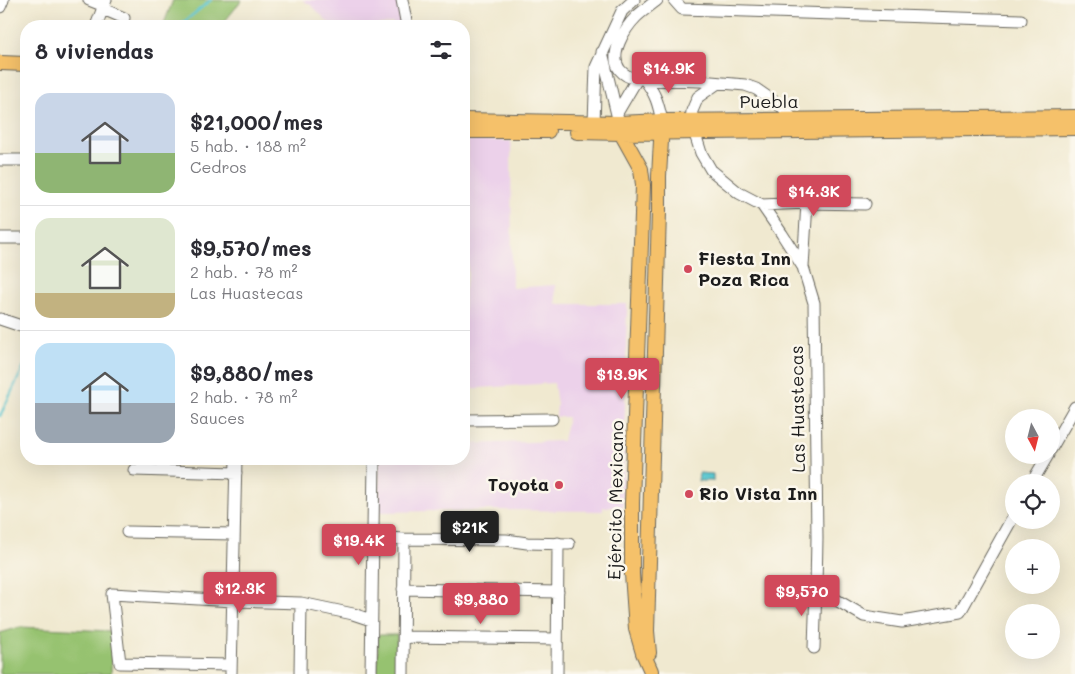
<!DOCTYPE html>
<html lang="es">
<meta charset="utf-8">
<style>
body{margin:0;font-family:Mali,sans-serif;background:#f7f7f7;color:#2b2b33;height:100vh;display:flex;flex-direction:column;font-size:19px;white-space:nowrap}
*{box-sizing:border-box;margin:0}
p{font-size:16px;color:#7c7c81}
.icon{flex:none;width:28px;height:28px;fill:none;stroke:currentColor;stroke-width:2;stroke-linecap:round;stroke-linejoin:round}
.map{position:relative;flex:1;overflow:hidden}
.side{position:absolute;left:20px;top:20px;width:450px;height:445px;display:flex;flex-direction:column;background:#fff;border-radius:20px;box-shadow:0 5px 20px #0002}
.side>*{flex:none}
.needle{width:32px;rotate:173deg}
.tools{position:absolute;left:1005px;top:409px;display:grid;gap:10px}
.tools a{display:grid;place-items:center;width:55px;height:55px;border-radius:50%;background:#fff;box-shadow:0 5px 20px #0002;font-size:25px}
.price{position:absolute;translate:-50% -42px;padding:0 11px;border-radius:5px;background:#d1495b;color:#fff;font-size:16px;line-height:32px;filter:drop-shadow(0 1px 2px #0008)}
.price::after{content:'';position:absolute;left:50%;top:30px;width:15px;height:11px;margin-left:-8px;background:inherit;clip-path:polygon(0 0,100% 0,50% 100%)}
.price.active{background:#222;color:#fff}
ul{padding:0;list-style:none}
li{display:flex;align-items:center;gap:15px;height:125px;padding:0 15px}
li+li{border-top:1px solid #e1e1e2}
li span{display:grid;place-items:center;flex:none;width:140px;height:100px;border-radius:15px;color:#555}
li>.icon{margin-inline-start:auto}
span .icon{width:60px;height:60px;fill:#fffc;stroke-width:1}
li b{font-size:21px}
h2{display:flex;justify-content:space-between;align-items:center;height:60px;padding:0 15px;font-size:21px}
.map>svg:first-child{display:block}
</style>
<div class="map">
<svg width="1075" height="674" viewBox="0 0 1075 674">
<rect width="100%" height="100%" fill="#fbf7ec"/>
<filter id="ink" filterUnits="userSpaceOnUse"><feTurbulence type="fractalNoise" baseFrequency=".02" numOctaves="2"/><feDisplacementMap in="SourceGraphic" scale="10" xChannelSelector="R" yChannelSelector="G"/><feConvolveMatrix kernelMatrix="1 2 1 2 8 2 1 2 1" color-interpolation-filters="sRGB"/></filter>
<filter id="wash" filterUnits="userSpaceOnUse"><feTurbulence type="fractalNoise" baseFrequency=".0096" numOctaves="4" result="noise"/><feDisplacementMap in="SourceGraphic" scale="20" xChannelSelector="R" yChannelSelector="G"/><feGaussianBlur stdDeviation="1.12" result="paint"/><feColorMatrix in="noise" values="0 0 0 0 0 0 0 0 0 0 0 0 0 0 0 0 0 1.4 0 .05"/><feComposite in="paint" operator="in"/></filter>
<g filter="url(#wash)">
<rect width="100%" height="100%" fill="#f0e9d0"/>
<path fill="#ecd1ea" d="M 302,0 L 397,0 L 401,24 L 401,26 L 394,26 L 393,23 L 364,26 L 332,26 L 311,5 Z
M 468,140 L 511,141 L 512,288 L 555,285 L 556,304 L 627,304 L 623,507 L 603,507 L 603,511 L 491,510 L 380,512 L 379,459 L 464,459 L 464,444 L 563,441 L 568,417 L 556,417 L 557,405 L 554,383 L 464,389 L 464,291 L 468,276 Z"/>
<path fill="#96c270" stroke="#596f46" d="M 173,0 L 242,0 L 221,26 L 163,26 Z
M 20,627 L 112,631 L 111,674 L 0,674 L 0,633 Z
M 378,635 L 397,635 L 397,674 L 377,674 Z"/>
<path fill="#58c5ce" stroke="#3a7075" d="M 699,473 L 713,474 L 713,481 L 698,481 Z"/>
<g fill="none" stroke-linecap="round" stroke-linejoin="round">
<path stroke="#58c5ce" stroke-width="2.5" d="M 179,26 L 211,0
M 0,416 L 26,362"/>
</g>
</g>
<g filter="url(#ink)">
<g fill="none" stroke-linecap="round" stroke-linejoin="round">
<g stroke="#66645b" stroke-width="13">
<path id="minor" d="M 89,0 L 99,4 L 103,9 L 124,18
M 402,0 L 407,26
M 657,0 C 650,6 642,11 636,17 C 625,28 608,55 620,70 C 624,75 631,78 637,79 L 700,81 L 745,85 L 756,89 L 785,109 L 793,120 L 793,125
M 674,0 L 682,9 L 1021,20
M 0,7 L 3,0
M 96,26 L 106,0
M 602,52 L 619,123
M 645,80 C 656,95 658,103 662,121
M 718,83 L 698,97 L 692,111 L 691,121 L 701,153 L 711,170 L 739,193 L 762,205 L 782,234 L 803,267 L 814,303 L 817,538 L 816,587 L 826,594 L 864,616 L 902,622 L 960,612 L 1014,515
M 617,113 L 637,79
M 594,122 L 596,67 L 622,11 L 634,0
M 0,160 L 26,160
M 762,205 L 807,203 L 865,204
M 0,238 L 26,238
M 803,267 L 807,203
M 0,319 L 24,327
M 464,420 L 552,419
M 1051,449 L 1075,407
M 134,470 L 236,473
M 1032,482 L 1048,455
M 127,532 L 234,534
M 373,537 L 404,539 L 506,540 L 527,543 L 569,544
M 403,589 L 558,592
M 404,637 L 557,639
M 814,648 L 816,587
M 231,665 L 120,663 L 112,594 L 233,601 L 301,603 L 353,614 L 371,620
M 231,674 L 236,459
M 300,674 L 301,603
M 371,674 L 374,459
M 403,674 L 404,539
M 557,674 L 558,543"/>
</g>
<g stroke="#66645b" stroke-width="16">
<path id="major" d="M 0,63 L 26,64
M 464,120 L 619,123 L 662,121 L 1075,117
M 619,126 L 621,133 L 641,169 L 643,185 L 632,503 L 632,574 L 636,629 L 643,653 L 651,671
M 464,131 L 548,131
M 577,132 L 621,133 L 1075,128
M 649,653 L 647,631 L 659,212 L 659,176 L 662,123"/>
</g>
<use href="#minor" stroke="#fff" stroke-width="11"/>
<use href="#major" stroke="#f5c16b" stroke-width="14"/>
</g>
</g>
<g fill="#d1495b" stroke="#fbf7ec" stroke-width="2">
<circle cx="688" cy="269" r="5"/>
<circle cx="559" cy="485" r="5"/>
<circle cx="689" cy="494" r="5"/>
</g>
<g text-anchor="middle" stroke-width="5" stroke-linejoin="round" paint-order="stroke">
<g font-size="18" fill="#1c1c1c" stroke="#fbf7ec">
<text x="769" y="108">Puebla</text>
<text transform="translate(798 409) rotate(-91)" y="6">Las Huastecas</text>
<text transform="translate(616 500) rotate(-89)" y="6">Ejército Mexicano</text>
</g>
<g font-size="18" font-weight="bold" fill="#1c1c1c" stroke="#fbf7ec" text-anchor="start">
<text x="698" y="265">Fiesta Inn<tspan x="698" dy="21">Poza Rica</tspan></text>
<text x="549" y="491" text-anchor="end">Toyota</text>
<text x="699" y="500">Rio Vista Inn</text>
</g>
</g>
</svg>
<div class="tools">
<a><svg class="needle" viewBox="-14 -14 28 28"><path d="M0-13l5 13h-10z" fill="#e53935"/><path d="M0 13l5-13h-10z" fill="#7c7c81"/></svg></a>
<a><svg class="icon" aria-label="locate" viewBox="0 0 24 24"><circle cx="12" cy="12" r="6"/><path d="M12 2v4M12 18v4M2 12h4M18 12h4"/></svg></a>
<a>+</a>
<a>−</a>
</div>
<b class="price" style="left:669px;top:94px">$14.9K</b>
<b class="price" style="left:814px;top:217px">$14.3K</b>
<b class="price" style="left:622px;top:400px">$13.9K</b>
<b class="price active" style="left:470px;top:553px">$21K</b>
<b class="price" style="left:359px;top:566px">$19.4K</b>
<b class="price" style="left:240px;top:614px">$12.3K</b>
<b class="price" style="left:802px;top:617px">$9,570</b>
<b class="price" style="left:481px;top:625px">$9,880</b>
<section class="side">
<h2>8 viviendas<svg class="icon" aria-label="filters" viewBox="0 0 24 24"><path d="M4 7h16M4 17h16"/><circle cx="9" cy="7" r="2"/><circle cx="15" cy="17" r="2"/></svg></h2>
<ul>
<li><span style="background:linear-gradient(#c9d6e8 60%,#8fb573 0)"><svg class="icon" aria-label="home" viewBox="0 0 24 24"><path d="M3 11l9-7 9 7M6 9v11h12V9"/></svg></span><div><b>$21,000/mes</b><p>5 hab. · 188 m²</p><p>Cedros</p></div></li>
<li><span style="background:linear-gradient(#dfe7d0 75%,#c2b280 0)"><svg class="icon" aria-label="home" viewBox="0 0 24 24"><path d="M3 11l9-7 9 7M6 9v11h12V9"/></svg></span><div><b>$9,570/mes</b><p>2 hab. · 78 m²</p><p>Las Huastecas</p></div></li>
<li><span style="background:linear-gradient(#bfe0f5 60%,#9aa5b1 0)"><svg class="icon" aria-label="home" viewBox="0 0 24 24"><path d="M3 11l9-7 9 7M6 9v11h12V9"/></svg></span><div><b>$9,880/mes</b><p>2 hab. · 78 m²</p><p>Sauces</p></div></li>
</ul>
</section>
</div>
